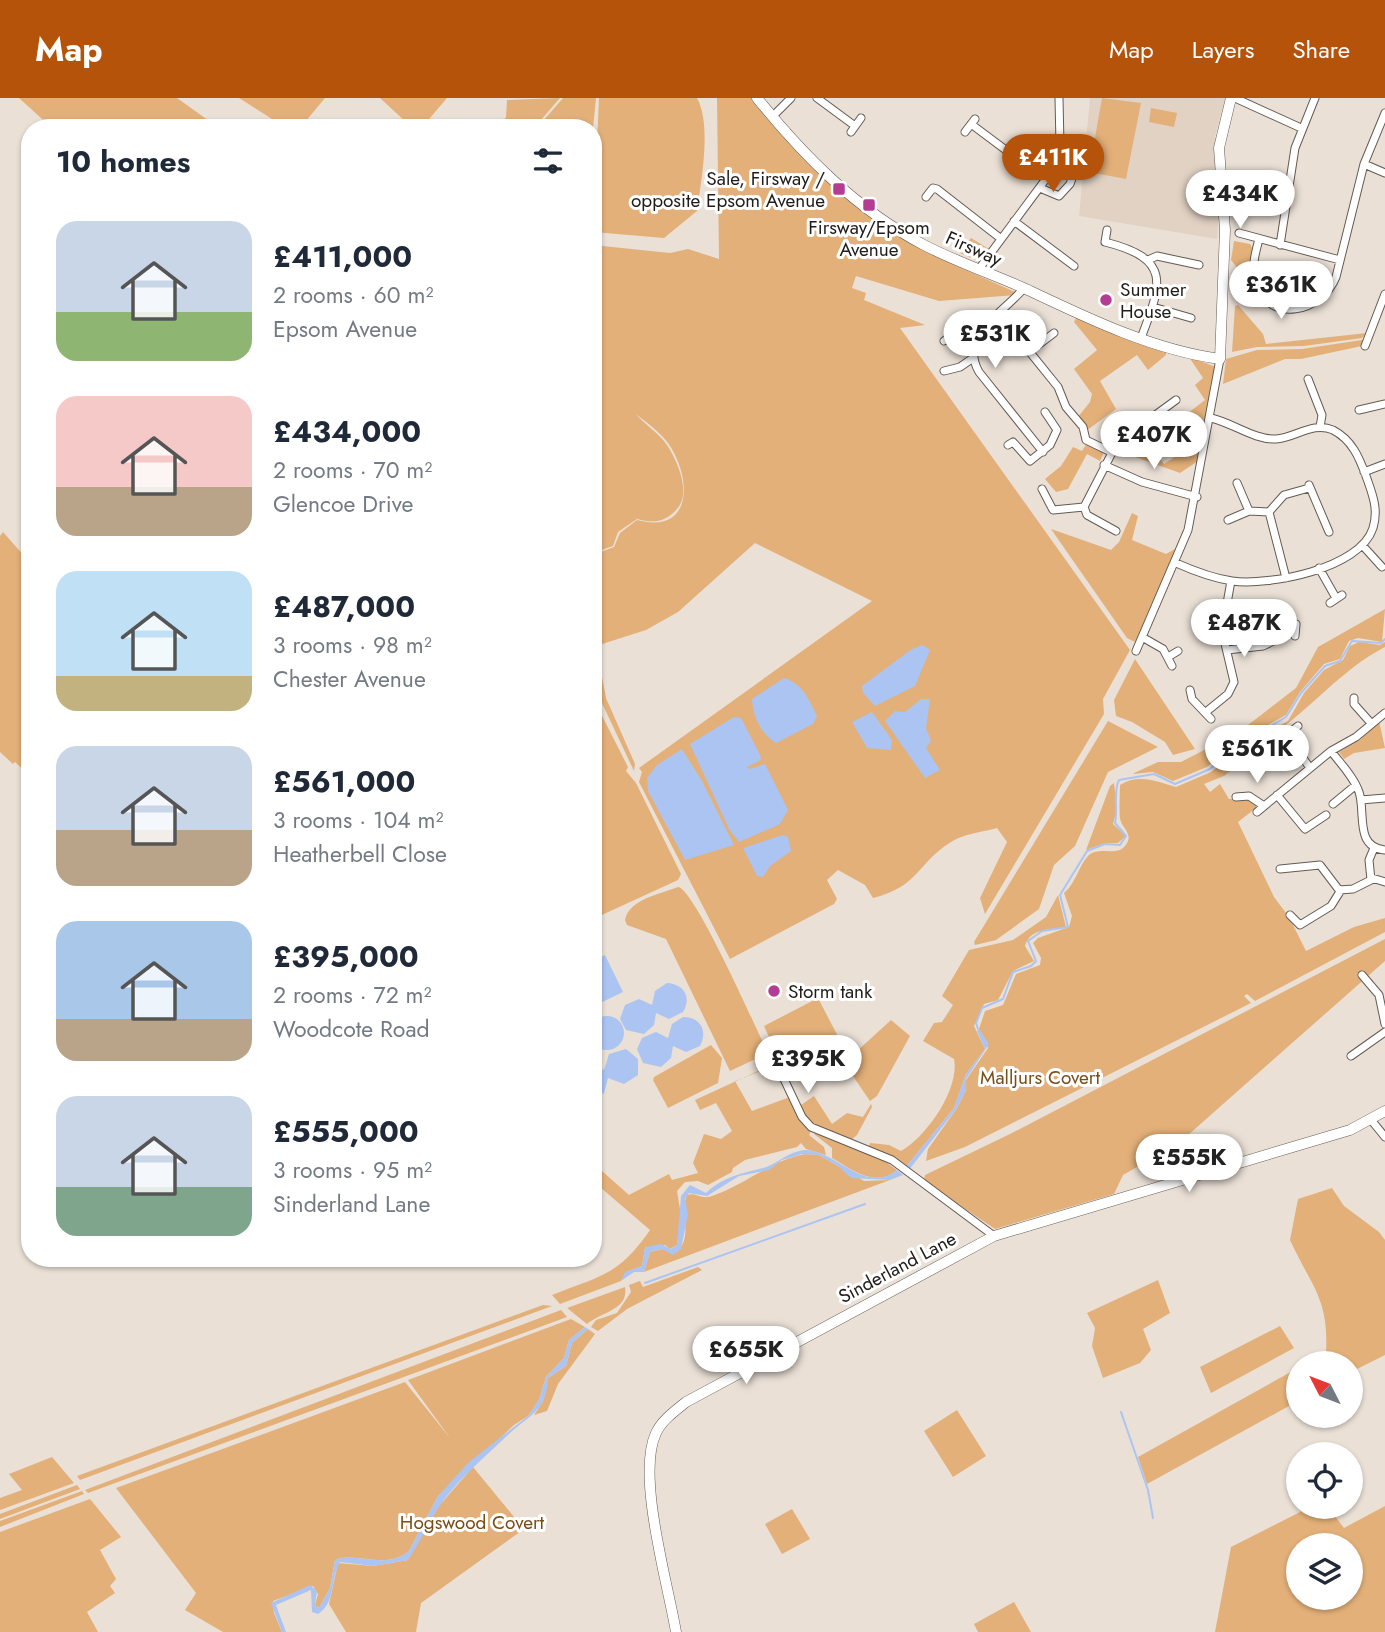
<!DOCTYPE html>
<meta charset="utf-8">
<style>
body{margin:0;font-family:Jost,sans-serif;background:#f2f2f3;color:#1f2937;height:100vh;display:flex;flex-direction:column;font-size:26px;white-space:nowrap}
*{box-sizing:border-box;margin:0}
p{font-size:23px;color:#747a83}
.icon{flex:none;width:38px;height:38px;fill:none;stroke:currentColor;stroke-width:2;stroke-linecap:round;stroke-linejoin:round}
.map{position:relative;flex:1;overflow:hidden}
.drawer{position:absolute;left:21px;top:21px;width:581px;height:1148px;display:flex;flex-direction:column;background:#fff;border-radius:28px;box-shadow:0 2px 5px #0004}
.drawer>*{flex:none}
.needle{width:46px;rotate:312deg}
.controls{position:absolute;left:1286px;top:1253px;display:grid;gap:14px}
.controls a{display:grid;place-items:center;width:77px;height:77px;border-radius:50%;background:#fff;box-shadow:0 2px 5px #0004;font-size:35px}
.price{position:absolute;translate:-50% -60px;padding:0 16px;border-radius:24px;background:#fff;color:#222;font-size:23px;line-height:46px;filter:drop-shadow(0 2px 4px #0008)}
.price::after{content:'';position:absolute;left:50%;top:42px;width:21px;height:16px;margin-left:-10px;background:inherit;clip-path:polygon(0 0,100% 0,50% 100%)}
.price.selected{background:#b45309;color:#fff}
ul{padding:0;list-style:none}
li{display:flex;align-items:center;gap:21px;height:175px;padding:0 35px}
li span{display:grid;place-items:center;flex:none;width:196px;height:140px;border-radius:21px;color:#555}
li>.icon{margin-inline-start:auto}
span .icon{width:84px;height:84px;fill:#fffc;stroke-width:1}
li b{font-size:30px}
h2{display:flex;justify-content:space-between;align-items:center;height:84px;padding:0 35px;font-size:30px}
header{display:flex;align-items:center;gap:42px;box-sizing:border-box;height:98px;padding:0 35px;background:#b45309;color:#fff}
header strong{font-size:33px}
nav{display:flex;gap:38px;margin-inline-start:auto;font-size:24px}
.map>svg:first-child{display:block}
</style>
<header>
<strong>Map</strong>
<nav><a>Map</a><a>Layers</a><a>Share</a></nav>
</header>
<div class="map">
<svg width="1385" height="1534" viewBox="0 0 1385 1534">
<rect width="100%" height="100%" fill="#eae0d6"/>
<path fill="#e2d2c4" d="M 1090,0 L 1225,0 L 1215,38 L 1220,102 L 1217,141 L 1079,118 Z"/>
<path fill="#e3b079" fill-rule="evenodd" d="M 19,0 L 177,0 L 219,30 L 52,30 Z
M 239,0 L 325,0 L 300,30 L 286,30 Z
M 380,0 L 447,0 L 424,27 L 426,30 L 408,30 L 407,25 Z
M 560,0 L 534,30 L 500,30 L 506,19 L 507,2 Z
M 563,0 L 596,0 L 593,30 L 537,30 Z
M 599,0 L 697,0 C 712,27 701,83 697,113 L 664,140 L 593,134 Z
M 717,0 L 755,0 L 838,94 L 856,108 L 948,164 L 1015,194 L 1016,197 L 939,203 L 856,178 L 852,190 L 866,195 L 864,202 L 925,227 L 900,230 L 1130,552 L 1103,601 L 1104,616 L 985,816 L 980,800 L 1007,744 L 997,730 C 983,734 963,736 951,744 C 916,766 920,788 873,800 L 865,787 L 838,772 L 827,782 L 837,801 L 834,806 L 730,861 L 639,684 L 642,674 L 639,670 L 872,503 L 755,445 L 678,514 L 646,532 L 596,548 L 606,600 L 635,666 L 634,673 L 593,586 L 593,457 L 614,449 L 620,435 L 637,422 C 694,437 692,379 668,345 C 661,335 646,324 636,316 C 645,327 659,335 667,347 C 678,364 692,396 676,412 C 664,425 653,425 637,421 L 618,434 L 613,448 L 593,455 L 593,334 L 596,331 L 593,327 L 593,147 L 670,155 L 688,151 L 719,161 Z
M 1102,0 L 1141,5 L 1126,81 L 1089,74 Z
M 1151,10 L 1177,15 L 1174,29 L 1149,24 Z
M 971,140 L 989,151 L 980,164 L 960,155 Z
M 1234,143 L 1250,146 L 1253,151 L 1250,175 L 1238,171 L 1231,162 Z
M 1238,207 L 1263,236 L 1266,246 L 1367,235 L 1362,240 L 1304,248 L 1257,249 L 1232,254 L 1235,208 Z
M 1078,216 L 1166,252 L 1166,257 L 1148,272 L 1137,257 L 1100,283 L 1116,311 L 1086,333 L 1078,319 L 1090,304 L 1092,296 L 1074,271 L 1097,252 L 1074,224 Z
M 1368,238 L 1362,248 L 1301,261 L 1285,261 L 1223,286 L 1226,261 L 1257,252 L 1302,251 L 1362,242 Z
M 1189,259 L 1216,269 L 1201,361 L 1180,375 L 1127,356 L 1148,343 L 1164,366 L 1194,346 L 1179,322 L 1205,302 L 1195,287 L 1203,280 Z
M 1087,345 L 1104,354 L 1100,363 L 1087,356 L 1068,391 L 1056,394 L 1045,381 L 1061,368 L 1073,349 L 1082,353 Z
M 1132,415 L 1138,418 L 1132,442 L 1166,456 L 1175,451 L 1183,432 L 1186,433 L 1174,465 L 1135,544 L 1127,540 L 1051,431 L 1111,452 L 1119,444 Z
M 3,434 L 26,460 L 30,457 L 30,682 L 29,677 L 15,664 L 13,666 L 0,654 L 0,438 Z
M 1385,511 L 1382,544 L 1358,540 L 1349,543 L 1340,561 L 1324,566 L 1300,594 L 1286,617 L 1234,646 L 1207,669 L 1173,683 L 1153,674 L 1132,676 L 1158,664 L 1181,664 L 1239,634 L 1296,590 L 1318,549 Z
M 1359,544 L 1380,547 L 1385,544 L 1385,549 C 1336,574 1305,620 1257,646 L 1257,652 L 1224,678 L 1204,686 L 1210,694 L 1220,686 L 1229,701 L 1247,700 L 1256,706 L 1256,710 L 1238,724 L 1274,799 L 1289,819 L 1306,853 L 1354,829 L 1385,820 L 1385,834 L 1255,903 L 1247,896 L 1244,898 L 1251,905 L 965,1049 L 926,1063 L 928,1051 L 957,1010 L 966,992 L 966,982 L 988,950 L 979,931 L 985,913 L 1003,907 L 1016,876 L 1040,867 L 1041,860 L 1033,845 L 1038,840 L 1069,829 L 1072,818 L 1064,795 C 1076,785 1078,769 1088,758 C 1098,748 1116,758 1124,749 C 1136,737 1121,730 1120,720 C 1119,712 1120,695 1120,687 C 1139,675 1158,684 1176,689 L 1211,674 L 1242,649 L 1288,623 L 1304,595 L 1324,572 L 1343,562 L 1350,548 Z
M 1135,561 L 1195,651 L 1173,657 L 1165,644 L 1132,624 L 1116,618 L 1114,602 Z
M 593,600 L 628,669 L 626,673 L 636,685 L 681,776 L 678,782 L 593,821 Z
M 1108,623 L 1158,649 L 1108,674 L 1075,748 L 1054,767 L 1039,811 L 996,842 L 975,847 L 974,844 Z
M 1379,623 L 1385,650 L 1354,655 L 1344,661 L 1339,654 L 1360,642 Z
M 1114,685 L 1117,711 L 1113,726 L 1126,738 L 1118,745 L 1105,745 L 1086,752 L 1110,688 Z
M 678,789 C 694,790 755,928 766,951 L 766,956 L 730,973 L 666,841 L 627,827 L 625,822 C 629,801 661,796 678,789 Z
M 1058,797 L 1066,829 C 1050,832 1030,830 1025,848 L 1034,863 L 1013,873 L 998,902 L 984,906 L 974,928 L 985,951 L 966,976 L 954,1010 L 906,1069 L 869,1048 L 870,1045 L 889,1047 L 901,1053 C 926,1039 960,991 954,961 L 923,943 L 934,925 L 942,924 L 953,907 L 942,898 L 969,852 L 1013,842 L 1046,819 Z
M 1385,841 L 1385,863 L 1179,1045 L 1123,1077 L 1114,1096 L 995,1131 L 924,1083 L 925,1077 L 1010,1036 Z
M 818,900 L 844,950 L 838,958 L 779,961 L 764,928 Z
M 891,922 L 910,938 L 877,998 L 870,1003 L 844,965 Z
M 711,947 L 722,960 L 718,985 L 668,1010 L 653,982 L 654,979 Z
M 771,967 L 778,972 L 774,968 L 735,983 L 752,1013 L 790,999 L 812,1031 L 809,1037 L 824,1049 L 826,1057 L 806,1051 L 801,1045 L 797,1049 L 745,1062 L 733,1070 L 732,1074 L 708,1087 L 698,1083 L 685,1084 L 677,1093 L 681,1117 L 677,1147 L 670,1151 L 665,1147 L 645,1150 L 642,1168 L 626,1174 L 621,1183 L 560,1206 L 552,1197 C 602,1177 618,1178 650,1132 L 593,1083 L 593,1065 L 629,1097 L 669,1076 L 672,1082 L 698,1075 L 693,1065 L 704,1036 L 721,1041 L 732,1033 L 716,1005 L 700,1012 L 695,1002 Z
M 814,998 L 832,1026 L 847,1015 L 863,1019 L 871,1006 L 872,1009 L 857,1037 L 851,1042 C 832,1038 804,1029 801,1007 Z
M 816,1034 L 883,1062 L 897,1072 C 875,1091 851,1071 832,1060 L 832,1050 L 814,1036 Z
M 805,1056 L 819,1057 L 864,1083 L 890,1082 L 644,1174 L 650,1154 L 662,1151 L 676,1155 C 694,1139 679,1115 687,1097 C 696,1094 701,1102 712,1098 C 744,1087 772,1062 805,1056 Z
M 1332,1090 L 1344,1108 L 1379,1134 L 1385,1142 L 1385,1257 L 1351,1274 L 1351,1265 L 1306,1265 L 1326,1254 C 1329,1200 1311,1188 1290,1142 L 1298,1101 Z
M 698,1169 L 702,1172 L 627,1211 L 598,1233 L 591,1229 L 596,1222 L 617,1215 L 631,1194 L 629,1187 L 640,1183 L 643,1189 Z
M 1158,1182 L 1170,1215 L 1143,1231 L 1151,1252 L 1140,1265 L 1103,1280 L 1092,1248 L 1095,1230 L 1087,1215 Z
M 625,1189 C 629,1212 601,1214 587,1226 L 567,1210 Z
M 543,1207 L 552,1208 L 80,1382 L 77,1378 Z
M 561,1212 L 567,1219 L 88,1395 L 85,1392 Z
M 571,1221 L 585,1229 L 569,1242 L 564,1260 L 546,1279 L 539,1302 L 528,1318 L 514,1327 L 438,1398 L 409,1453 C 385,1473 356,1453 335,1462 L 330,1490 L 319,1510 L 315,1507 L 318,1496 L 313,1488 L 273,1503 L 274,1515 L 282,1534 L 223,1534 L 185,1512 L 196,1495 L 116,1390 L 405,1284 L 450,1340 L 408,1282 Z
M 1280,1228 L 1294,1250 L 1211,1295 L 1200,1269 Z
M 588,1231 L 595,1236 L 558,1286 L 547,1313 L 534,1317 L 543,1303 L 548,1280 L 566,1268 L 572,1245 Z
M 1298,1270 L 1298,1303 L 1147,1386 L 1138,1359 Z
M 957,1312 L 986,1358 L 953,1379 L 924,1333 Z
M 52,1359 L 74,1385 L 0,1412 L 0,1400 L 22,1392 L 9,1376 Z
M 473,1369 L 524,1431 L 421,1505 L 416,1534 L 346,1534 L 329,1506 L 338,1465 L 373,1468 L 408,1462 L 438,1409 Z
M 77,1387 L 80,1391 L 0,1421 L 0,1416 Z
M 82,1393 L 84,1396 L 0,1429 L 0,1423 Z
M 90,1401 L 121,1439 L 100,1452 L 116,1481 L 110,1488 L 115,1495 L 87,1514 L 98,1534 L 0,1534 L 0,1434 Z
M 1385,1408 L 1385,1534 L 1215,1534 L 1231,1449 L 1310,1409 L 1328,1409 L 1344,1430 ZM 1298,1447 L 1351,1447 L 1351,1500 L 1298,1500 Z
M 792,1411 L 810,1441 L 782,1456 L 765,1426 Z
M 1014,1504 L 1031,1534 L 978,1534 L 974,1526 Z"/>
<path fill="#abc4f2" d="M 923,547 L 930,552 L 915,588 L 875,608 L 863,595 L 862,588 L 912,551 Z
M 784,580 C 803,586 808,600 817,618 L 813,626 L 776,645 C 761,636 753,619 752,601 Z
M 921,601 L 930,601 L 926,630 L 931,643 L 926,650 L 940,672 L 925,680 L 885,623 L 895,613 L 905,614 Z
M 872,614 L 892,642 L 891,652 L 867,650 L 852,624 Z
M 734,619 L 741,620 L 760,657 L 761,662 L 747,669 L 750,671 L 765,666 L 788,712 L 780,726 L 739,744 L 729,731 L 690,646 Z
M 682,651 L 702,683 L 734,747 L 685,762 L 648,693 L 647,680 L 657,667 Z
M 783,737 L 788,739 L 791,753 L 770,768 L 763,779 L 757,778 L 743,750 Z
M 605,857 L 623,894 L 594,908 L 593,863 Z
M 667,885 C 684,886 692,899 683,914 L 669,921 L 656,915 L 654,927 L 644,936 L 626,932 L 620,921 L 625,907 L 639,901 L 652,907 L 655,893 Z
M590 935a17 17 0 1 1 34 0a17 17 0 1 1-34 0Z
M 683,919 C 701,919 708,933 700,948 L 686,954 L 673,948 L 671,960 L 661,969 L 643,965 L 637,951 L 642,940 L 656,934 L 668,940 L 672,926 Z
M 979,931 L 989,946 L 966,981 L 966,992 L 957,1010 L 909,1072 L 906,1069 L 954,1010 L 966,976 L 985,951 L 977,933 Z
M 626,951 L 638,961 L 638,977 L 624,986 L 608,980 L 604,995 L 593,1001 L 593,967 L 604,972 L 609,956 Z
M 804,1052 C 835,1051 865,1098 897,1072 L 903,1077 L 890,1082 L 851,1080 L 838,1068 L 819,1057 L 802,1056 L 782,1062 L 769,1072 L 739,1078 L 707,1098 L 689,1095 L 685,1101 L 688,1116 L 681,1151 L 673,1157 L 662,1151 L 650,1154 L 644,1174 L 634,1174 L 621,1183 L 625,1174 L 642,1168 L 645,1149 L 661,1146 L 671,1151 L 677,1147 L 681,1098 L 690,1087 L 706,1095 C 724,1078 741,1076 763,1070 C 778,1066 785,1055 804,1052 Z
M 585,1229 L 588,1231 L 572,1245 L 566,1268 L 548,1280 C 547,1312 530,1317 510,1335 C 490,1354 469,1372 451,1393 C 433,1413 423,1440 408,1462 L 373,1468 L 340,1464 C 330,1481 336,1505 318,1516 L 312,1514 L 311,1492 L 276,1507 L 286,1534 L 282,1534 L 271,1505 L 310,1487 L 317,1493 L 315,1507 L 319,1510 L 330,1490 L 335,1462 C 355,1453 385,1473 409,1453 L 438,1398 L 469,1364 L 528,1318 L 539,1302 L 546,1279 L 564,1260 L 569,1242 Z"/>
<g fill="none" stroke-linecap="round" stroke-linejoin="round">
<path stroke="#abc4f2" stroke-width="2" d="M 978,931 L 976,925 L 982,910 L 1003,901 L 1013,874 L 1031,868 L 1036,863 L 1028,843 L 1042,833 L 1068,829 L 1060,797 L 1087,753 L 1105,746 L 1120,747 L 1126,738 L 1115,725 C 1118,712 1113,692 1119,682 L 1154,676 L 1175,686 L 1210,671 L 1238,647 L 1286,619 L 1301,595 L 1325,568 L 1340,563 L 1352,543 L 1381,545 L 1385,541
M 506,1160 L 510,1163
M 645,1185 L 865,1106
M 1121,1314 L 1148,1392 L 1153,1420"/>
<g stroke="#645b52" stroke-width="9">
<path id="street" d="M 817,0 L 855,28
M 1235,0 L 1301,30
M 772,19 L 791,0
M 971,26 L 1046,82
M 851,34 L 861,20
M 965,34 L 975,21
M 1364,66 L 1385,75
M 1040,90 L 1059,98 L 1070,86 L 1076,69
M 926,99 L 933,90 L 937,91 L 1000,140
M 1014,123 L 1074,168
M 1107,132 L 1105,144 C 1172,161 1162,185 1141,240
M 1239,135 L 1340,162
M 1259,141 C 1255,156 1251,170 1256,185 C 1269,227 1322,214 1336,179 L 1364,66 L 1385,15
M 1280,147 L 1295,50 L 1315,0
M 1148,162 L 1157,158 L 1199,167
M 979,171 L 1054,70 L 1060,47 L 1059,0
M 1024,190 C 1004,215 958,237 979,274 L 1043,354
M 1153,209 L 1191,220
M 999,216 L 1058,289 L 1066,309 L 1083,329 L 1086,342 L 1111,354
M 944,243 L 978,219
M 1365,248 L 1385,196
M 1029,254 L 1054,235
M 944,273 L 960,269 L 973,260
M 1308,281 L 1322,317 L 1320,329
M 1359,312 L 1385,306
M 1008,347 L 1013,344 L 1030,363 L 1050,347 L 1057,332 L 1045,314
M 1104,367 L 1142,384 L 1197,399
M 1364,374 L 1385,366
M 1237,385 L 1249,413
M 1309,387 L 1329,434
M 1042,391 L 1053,412 L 1084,409
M 1228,422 L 1249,413 L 1269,414
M 1116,433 L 1087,417 L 1084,409 L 1117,345 L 1176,302
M 1363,448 L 1382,469
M 1176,465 C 1194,473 1212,480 1232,483 C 1269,488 1360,471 1373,430 C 1379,411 1372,395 1366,378 C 1359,359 1352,342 1333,332 C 1313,323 1295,340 1276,341 C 1254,342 1233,325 1211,320
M 1319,470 L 1336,500
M 1286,480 L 1269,414 L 1284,397 L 1309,390
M 1330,505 L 1342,497
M 1295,538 L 1296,526
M 1142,539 L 1163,551 L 1172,568
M 1227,552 L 1263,548 L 1294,533
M 1136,553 L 1188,432 L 1220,261
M 1168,559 L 1178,553
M 1190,592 L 1192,601 L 1211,621
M 1354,600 L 1354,606 L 1370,624
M 1206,614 L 1228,596 L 1234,584 L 1222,533 L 1231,483
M 1298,628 L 1290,634 L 1289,640 L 1310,670
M 1331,653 C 1340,665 1354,679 1359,694 C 1366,714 1354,749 1385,752
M 1277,697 L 1305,731 L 1326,717
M 1236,699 L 1249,698 L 1264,708
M 1361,702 L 1385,700
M 1333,706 L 1356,687
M 1257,714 L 1331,653 L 1356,639 L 1385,615
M 1280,771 L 1320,767 L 1339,792 L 1353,791 L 1371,782 L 1369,762 L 1374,750
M 1372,780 L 1385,784
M 1290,817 L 1300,827 L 1331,808 L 1341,792
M 1362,877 L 1379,897 L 1385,926
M 1351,958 L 1385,934
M 784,981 L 802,1019 L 811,1029 L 892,1062 L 994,1138
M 1372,1023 L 1385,1039"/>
</g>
<g stroke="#645b52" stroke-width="11">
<path id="secondary" d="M 757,0 C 804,58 857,112 924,147 C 957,164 992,176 1026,191 C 1087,220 1153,252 1220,261 L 1225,132 L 1219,50 L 1231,0
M 676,1534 C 668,1486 636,1377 656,1335 C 662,1322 675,1313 686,1304 L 994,1138 L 1350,1032 L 1385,1013"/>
</g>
<use href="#street" stroke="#fff" stroke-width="7"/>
<use href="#secondary" stroke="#fff" stroke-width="10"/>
</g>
<g fill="#b43d93" stroke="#fff" stroke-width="2.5">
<rect x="832" y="84" width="14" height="14" rx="3.5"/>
<rect x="862" y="100" width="14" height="14" rx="3.5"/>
<circle cx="1106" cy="202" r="7"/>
<circle cx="774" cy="893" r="7"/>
</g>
<g text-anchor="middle" stroke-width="6" stroke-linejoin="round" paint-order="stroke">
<g font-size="19" fill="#201c19" stroke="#fff" text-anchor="start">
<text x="825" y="87" text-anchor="end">Sale, Firsway /<tspan x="825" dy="22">opposite Epsom Avenue</tspan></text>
<text x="869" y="136" text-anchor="middle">Firsway/Epsom<tspan x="869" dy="22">Avenue</tspan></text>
<text x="1120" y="198">Summer<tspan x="1120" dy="22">House</tspan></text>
<text x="788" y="900">Storm tank</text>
</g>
<g font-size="19" fill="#201c19" stroke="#fff">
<text transform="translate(974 150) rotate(24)" y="7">Firsway</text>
<text transform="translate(897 1169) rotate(-28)" y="7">Sinderland Lane</text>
</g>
<g font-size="19" fill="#784d17" stroke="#fff">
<text x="1040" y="986">Malljurs Covert</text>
<text x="472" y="1431">Hogswood Covert</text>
</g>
</g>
</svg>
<div class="controls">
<a><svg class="needle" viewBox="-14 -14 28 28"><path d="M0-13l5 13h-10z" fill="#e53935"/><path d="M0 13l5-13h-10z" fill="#747a83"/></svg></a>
<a><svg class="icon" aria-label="locate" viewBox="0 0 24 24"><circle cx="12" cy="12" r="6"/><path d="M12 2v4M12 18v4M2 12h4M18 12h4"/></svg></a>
<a><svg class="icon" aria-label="layers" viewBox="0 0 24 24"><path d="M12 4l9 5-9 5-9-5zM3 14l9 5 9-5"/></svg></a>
</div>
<b class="price selected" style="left:1053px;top:96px">£411K</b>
<b class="price" style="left:1240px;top:132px">£434K</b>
<b class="price" style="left:1281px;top:223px">£361K</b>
<b class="price" style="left:995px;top:272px">£531K</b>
<b class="price" style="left:1154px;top:373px">£407K</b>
<b class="price" style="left:1244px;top:561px">£487K</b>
<b class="price" style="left:1257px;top:687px">£561K</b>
<b class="price" style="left:808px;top:997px">£395K</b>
<b class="price" style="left:1189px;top:1096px">£555K</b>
<b class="price" style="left:746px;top:1288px">£655K</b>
<section class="drawer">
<h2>10 homes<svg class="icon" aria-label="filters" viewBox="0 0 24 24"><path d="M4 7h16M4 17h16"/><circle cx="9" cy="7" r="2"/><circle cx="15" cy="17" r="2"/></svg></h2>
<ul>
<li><span style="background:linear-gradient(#c9d6e8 65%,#8fb573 0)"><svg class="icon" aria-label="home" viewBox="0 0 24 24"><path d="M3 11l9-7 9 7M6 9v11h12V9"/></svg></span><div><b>£411,000</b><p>2 rooms · 60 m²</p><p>Epsom Avenue</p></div></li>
<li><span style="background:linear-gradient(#f6c9c9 65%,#b9a48a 0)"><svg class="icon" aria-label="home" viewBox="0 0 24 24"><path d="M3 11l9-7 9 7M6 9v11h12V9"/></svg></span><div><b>£434,000</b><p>2 rooms · 70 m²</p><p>Glencoe Drive</p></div></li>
<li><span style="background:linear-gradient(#bfe0f5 75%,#c2b280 0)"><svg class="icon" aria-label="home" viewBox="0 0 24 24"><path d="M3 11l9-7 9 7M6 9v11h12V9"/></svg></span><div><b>£487,000</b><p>3 rooms · 98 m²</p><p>Chester Avenue</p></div></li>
<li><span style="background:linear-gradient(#c9d6e8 60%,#b9a48a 0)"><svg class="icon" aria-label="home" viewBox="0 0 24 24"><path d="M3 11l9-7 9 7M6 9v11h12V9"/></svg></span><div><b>£561,000</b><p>3 rooms · 104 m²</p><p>Heatherbell Close</p></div></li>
<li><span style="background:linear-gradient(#a9c7e8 70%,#b9a48a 0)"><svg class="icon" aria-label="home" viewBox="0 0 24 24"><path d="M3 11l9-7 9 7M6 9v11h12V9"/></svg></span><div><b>£395,000</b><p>2 rooms · 72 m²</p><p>Woodcote Road</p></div></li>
<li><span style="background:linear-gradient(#c9d6e8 65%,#7fa58c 0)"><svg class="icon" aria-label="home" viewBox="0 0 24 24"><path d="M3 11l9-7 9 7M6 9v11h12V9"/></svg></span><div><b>£555,000</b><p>3 rooms · 95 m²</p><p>Sinderland Lane</p></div></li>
</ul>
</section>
</div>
